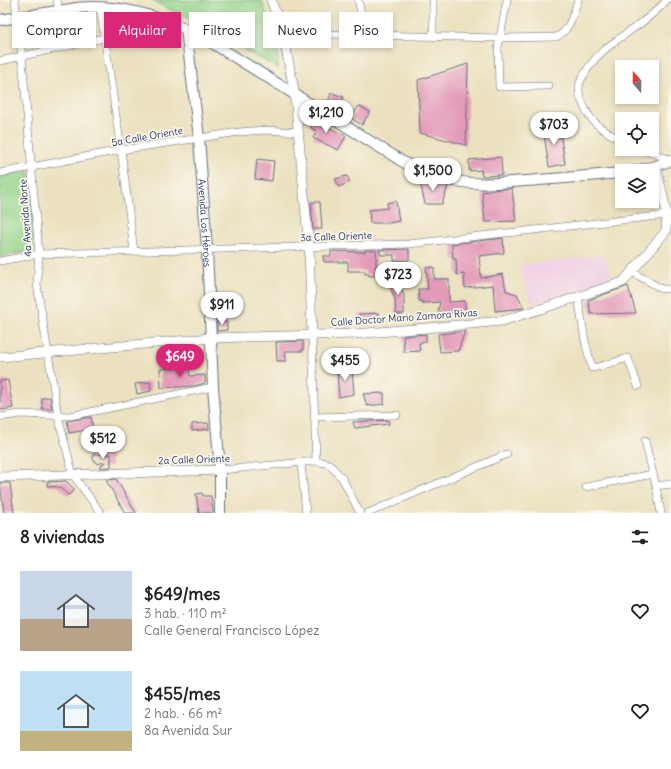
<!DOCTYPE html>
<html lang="es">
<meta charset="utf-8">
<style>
body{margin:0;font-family:Delius,sans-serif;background:#f2f2f2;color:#202124;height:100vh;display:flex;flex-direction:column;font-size:15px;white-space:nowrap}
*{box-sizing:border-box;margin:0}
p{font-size:13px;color:#757577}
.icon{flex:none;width:22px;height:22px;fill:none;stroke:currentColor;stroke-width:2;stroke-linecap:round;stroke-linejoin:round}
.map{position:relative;height:513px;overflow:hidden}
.panel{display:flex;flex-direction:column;background:#fff;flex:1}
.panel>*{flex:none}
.top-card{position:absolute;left:12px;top:12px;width:400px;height:36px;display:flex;gap:8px}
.needle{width:26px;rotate:340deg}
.buttons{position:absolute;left:615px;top:60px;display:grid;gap:8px}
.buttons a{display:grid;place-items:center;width:44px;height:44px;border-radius:0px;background:#fff;box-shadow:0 2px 6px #0003;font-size:20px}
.price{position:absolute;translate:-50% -34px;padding:0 9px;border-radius:14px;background:#fff;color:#222;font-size:13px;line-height:26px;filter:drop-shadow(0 1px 2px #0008)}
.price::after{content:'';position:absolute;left:50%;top:24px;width:12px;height:9px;margin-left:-6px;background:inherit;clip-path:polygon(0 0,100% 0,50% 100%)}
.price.current{background:#db2777;color:#fff}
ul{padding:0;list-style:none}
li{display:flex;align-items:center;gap:12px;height:100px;padding:0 20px}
li span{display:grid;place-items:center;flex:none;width:112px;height:80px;border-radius:0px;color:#555}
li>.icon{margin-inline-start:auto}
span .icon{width:48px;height:48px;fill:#fffc;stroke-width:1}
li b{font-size:17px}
h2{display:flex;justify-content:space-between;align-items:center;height:48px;padding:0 20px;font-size:17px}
.pill{padding:0 14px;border-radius:0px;background:#fff;box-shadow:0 2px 6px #0003;font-size:14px;line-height:36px}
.pill.current{background:#db2777;color:#fff}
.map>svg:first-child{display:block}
</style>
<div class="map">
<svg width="671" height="513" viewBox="0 0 671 513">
<rect width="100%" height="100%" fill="#fbf7ec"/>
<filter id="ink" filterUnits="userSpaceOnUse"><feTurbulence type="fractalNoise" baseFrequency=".025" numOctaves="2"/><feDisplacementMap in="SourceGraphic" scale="8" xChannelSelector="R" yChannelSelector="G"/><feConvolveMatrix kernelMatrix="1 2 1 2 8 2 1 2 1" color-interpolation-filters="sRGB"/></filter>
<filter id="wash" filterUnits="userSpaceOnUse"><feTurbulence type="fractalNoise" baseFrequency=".012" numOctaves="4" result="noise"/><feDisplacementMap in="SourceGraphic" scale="16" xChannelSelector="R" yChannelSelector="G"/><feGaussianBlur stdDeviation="0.9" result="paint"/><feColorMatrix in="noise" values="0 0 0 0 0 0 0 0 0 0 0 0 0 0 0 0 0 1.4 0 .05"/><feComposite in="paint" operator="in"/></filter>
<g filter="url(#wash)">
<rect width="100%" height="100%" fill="#ebe1bf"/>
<path fill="#f0d0e4" d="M 603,255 L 613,277 L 582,289 L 532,304 L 519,265 Z"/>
<path fill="#95d48b" stroke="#588274" d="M 152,0 L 261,0 C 270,21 279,46 278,68 C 251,54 225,39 199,24 C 184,15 167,9 152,0 Z
M 29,171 L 35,242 L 30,251 L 0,257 L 0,177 Z"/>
<g id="blocks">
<path fill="#e39bba" d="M 468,64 L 466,145 L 420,133 L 418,80 Z
M 331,93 L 344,97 L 340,107 L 328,103 Z
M 359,106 L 370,112 L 362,125 L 351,118 Z
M 303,113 L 320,123 L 346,136 L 338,150 L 313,138 L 317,131 L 311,128 L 310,121 L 303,121 Z
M 559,125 L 565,164 L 549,167 L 543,128 Z
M 501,157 L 502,175 L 482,176 L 481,170 L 469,171 L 469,160 Z
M 257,159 L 274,161 L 272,181 L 255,179 Z
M 347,176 L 350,182 L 339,187 L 335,179 Z
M 419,177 L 448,186 L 442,204 L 425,204 Z
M 499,189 L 512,189 L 516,221 L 485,222 L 482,192 Z
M 396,201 L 399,221 L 388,223 L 370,223 L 369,210 L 388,208 L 387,203 Z
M 311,202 L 320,202 L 322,229 L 313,229 Z
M 503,238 L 504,253 L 479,256 L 481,278 L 503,274 L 506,291 L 517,294 L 524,308 L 495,311 L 493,285 L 465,288 L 464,274 L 457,275 L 456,259 L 453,259 L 452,244 Z
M 409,249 L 409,260 L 394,261 L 394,255 L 381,255 L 379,250 Z
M 365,250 L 376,250 L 376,276 L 369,276 L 369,274 L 365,274 L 365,271 L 348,271 L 348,262 L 324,262 L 323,256 L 331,256 L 331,251 L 365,252 Z
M 434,267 L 434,279 L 449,279 L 449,302 L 465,301 L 465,312 L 438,312 L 440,302 L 422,303 L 422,301 L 419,301 L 418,289 L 428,289 L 426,268 Z
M 398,279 L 403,294 L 404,294 L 404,314 L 396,314 L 395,299 L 388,282 Z
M 628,286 L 636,313 L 591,314 L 588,300 Z
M 379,313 L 380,321 L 359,322 L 359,314 Z
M 217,322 L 227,322 L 227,330 L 217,331 Z
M 465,331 L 458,351 L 440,352 L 438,334 Z
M 426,334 L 426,342 L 419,343 L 420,351 L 404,352 L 403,336 Z
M 303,341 L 303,351 L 285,351 L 286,361 L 277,361 L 276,342 Z
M 189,367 L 190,376 L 205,375 L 205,383 L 195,386 L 161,388 L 160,369 Z
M 352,368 L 354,394 L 339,397 L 337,370 Z
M 8,380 L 13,408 L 0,410 L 0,381 Z
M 150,382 L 151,391 L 137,394 L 135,384 Z
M 384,393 L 384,404 L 367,406 L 363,394 Z
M 50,397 L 52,409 L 42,409 L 42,398 Z
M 91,417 L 93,429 L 69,433 L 67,421 Z
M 388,420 L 389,424 L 355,428 L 353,422 Z
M 208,423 L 209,429 L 192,431 L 192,424 Z
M 93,454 L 111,454 L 111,467 L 99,468 L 105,462 L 97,464 L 93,459 Z
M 116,479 L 136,513 L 125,513 L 106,480 Z
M 66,481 L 75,490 L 68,495 L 59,487 L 47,486 L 47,482 Z
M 0,483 L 10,483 L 14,513 L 4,513 Z
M 202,493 L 203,496 L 211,496 L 213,513 L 199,513 L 196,494 Z"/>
</g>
</g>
<g filter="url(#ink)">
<use href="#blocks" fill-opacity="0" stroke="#646d80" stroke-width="1"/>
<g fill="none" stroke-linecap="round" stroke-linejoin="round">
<g stroke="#646d80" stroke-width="8">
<path id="minor" d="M 15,0 L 22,57 L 39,254 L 37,284 L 58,416 L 73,475 L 101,513
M 57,0 L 59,11
M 358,0 L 366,35
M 433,0 L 433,37
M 507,0 L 498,48 L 499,87 L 549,86
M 100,7 L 121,150 L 134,251
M 283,33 L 500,38 L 556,37 C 570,31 573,14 578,0
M 0,61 L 104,38
M 622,140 C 605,132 590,123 583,104 C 581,100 579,94 579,89 C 579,84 581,79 584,75 C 597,51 615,42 637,26 C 648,18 658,10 667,0
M 641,149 L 671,160
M 0,173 L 121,150 L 239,132 L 265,130 L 299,132
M 0,261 L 39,254 L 409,244 L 667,215
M 632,272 L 662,289 L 671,289
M 578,297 L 585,341 L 592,368 L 594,368 L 628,358 L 638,386
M 312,334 L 316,461
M 0,417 L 20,414 L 70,416 L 213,387
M 314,417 L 397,415
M 645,441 L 656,486
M 301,463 L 306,513
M 220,470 L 316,461 L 329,464 L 342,478 L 360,513
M 586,487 L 653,474
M 368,513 L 507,454
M 661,513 L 656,486 L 671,484"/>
</g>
<g stroke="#646d80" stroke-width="10">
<path id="tertiary" d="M 271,0 L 283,33 L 295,96 L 309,248 L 312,334
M 0,357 L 211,338 L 354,334 L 427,328 L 502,321 L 544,308 L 623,282 L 666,231 L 667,215 L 656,166
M 0,477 L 220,470"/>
</g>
<g stroke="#646d80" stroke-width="12">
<g id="secondary">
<path d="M 0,20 C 19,17 39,14 58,11 C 68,10 78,7 89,7 C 127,6 167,19 201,36 L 405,163 C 422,172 438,178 457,181 C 475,185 494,183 512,182 C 549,180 585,176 622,173"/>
<path id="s1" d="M 186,29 L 199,138 L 207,249 L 213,387 L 220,470 L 220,513"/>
<path d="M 634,171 L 656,166 L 671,160"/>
</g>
</g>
<use href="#minor" stroke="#fff" stroke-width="7"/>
<use href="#tertiary" stroke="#fff" stroke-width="9"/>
<use href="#secondary" stroke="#fff" stroke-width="10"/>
</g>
</g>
<g text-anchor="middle" stroke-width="3.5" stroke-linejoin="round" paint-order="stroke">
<g font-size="10" fill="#1b2f5e" stroke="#fbf7ec">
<text transform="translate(147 136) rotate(-10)" y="4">5a Calle Oriente</text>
<text transform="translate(25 218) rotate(-94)" y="4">4a Avenida Norte</text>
<text dy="4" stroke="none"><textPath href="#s1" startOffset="195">Avenida Los Héroes</textPath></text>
<text transform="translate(336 236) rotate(-2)" y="4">3a Calle Oriente</text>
<text transform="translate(404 317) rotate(-4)" y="4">Calle Doctor Mario Zamora Rivas</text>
<text transform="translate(194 459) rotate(-2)" y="4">2a Calle Oriente</text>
</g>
</g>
</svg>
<div class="buttons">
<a><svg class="needle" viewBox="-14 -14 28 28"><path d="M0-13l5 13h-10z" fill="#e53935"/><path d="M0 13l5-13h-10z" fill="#757577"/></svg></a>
<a><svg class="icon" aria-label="locate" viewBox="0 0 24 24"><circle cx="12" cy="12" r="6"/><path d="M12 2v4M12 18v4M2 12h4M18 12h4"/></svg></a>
<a><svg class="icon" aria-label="layers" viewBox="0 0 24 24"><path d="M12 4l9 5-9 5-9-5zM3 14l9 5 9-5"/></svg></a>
</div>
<b class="price" style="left:326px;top:134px">$1,210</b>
<b class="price" style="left:554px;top:146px">$703</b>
<b class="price" style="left:433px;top:192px">$1,500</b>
<b class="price" style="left:398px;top:296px">$723</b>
<b class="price" style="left:222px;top:326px">$911</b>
<b class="price current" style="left:180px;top:378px">$649</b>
<b class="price" style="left:345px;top:382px">$455</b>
<b class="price" style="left:103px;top:460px">$512</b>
<div class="top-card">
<a class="pill">Comprar</a>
<a class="pill current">Alquilar</a>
<a class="pill">Filtros</a>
<a class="pill">Nuevo</a>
<a class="pill">Piso</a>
</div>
</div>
<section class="panel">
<h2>8 viviendas<svg class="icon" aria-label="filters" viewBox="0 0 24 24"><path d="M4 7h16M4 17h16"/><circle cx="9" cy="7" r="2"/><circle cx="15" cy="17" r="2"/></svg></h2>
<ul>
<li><span style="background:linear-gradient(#c9d6e8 60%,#b9a48a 0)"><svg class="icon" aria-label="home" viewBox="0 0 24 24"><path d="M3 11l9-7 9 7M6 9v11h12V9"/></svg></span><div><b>$649/mes</b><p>3 hab. · 110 m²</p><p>Calle General Francisco López</p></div><svg class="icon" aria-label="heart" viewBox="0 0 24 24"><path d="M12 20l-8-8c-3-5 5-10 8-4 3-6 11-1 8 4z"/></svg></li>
<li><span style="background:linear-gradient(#bfe0f5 75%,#c2b280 0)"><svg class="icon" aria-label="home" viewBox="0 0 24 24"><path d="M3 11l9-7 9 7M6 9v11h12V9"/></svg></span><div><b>$455/mes</b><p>2 hab. · 66 m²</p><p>8a Avenida Sur</p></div><svg class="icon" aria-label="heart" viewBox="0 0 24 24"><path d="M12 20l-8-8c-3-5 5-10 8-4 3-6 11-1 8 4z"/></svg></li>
</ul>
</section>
